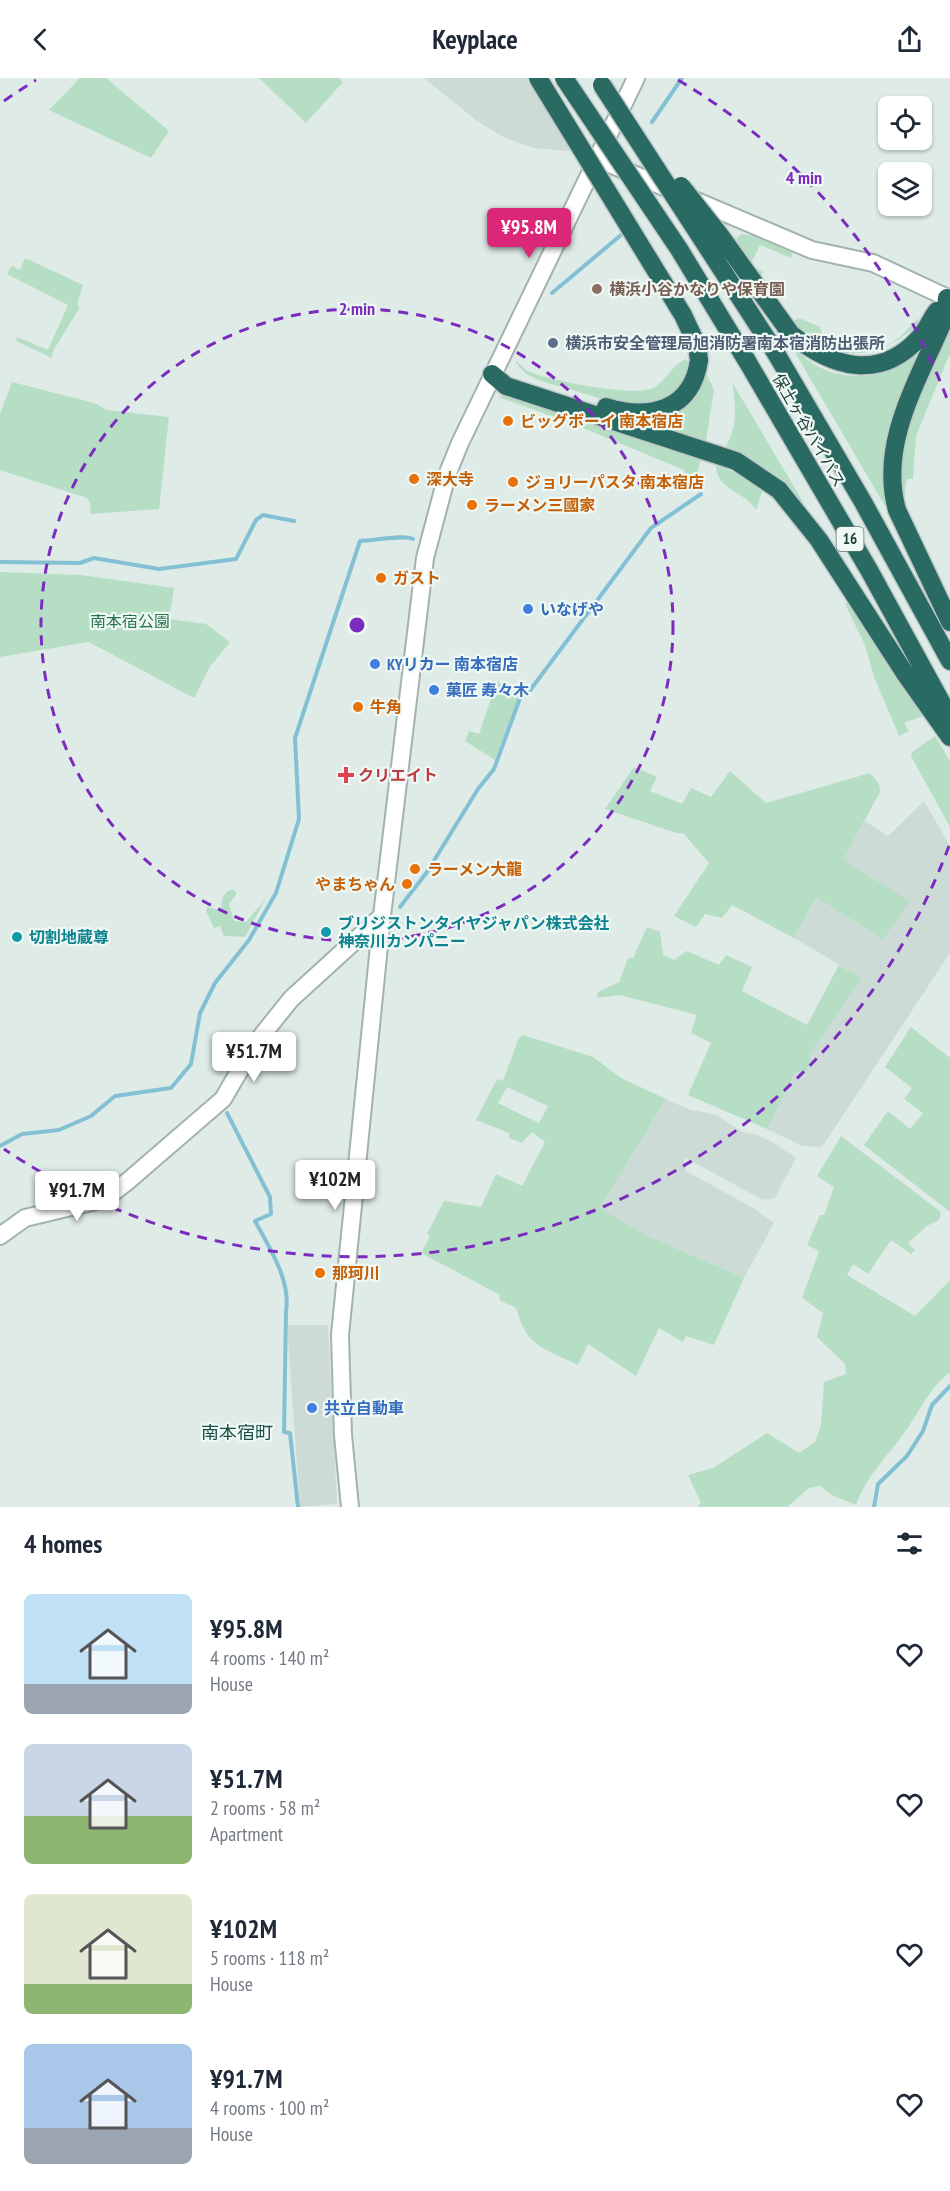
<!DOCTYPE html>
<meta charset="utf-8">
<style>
body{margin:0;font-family:"PT Sans Narrow","Noto Sans JP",sans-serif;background:#f2f2f3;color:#1f2937;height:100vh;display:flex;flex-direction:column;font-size:22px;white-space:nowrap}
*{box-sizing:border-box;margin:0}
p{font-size:20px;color:#747a83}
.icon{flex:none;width:33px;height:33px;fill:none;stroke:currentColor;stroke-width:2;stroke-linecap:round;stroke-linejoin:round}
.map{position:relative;height:1429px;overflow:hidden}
.panel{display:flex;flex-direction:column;background:#fff;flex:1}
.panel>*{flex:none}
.controls{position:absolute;left:878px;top:18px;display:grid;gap:12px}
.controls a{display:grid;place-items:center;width:54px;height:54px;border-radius:9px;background:#fff;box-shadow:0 2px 4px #0004;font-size:30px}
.price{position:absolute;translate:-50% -51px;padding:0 14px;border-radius:6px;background:#fff;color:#222;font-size:20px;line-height:39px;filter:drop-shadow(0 2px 3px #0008)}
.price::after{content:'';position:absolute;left:50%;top:36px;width:18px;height:14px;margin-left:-9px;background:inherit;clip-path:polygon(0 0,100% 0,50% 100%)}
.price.selected{background:#db2777;color:#fff}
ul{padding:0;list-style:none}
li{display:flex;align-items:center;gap:18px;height:150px;padding:0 24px}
li span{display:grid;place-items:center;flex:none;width:168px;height:120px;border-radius:9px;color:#555}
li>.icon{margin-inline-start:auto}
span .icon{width:72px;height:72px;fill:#fffc;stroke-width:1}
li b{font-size:26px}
h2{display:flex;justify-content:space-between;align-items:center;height:72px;padding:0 24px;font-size:26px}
header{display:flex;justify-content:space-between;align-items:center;height:78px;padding:0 24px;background:#fff;font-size:27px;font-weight:700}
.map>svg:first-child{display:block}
</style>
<header><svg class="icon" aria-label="back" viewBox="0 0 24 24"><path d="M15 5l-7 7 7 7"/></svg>Keyplace<svg class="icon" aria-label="share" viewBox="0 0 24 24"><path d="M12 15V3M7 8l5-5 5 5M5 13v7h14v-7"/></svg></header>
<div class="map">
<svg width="950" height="1429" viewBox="0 0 950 1429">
<rect width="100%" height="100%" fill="#dfebe7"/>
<path fill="#cddbd6" d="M 424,0 L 530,0 L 577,74 L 534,70 L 505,60 L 477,43 Z
M 924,723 L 950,768 L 950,875 L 822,1069 L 802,1068 L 767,1051 L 796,993 L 804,996 L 812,980 L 807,978 L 862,900 L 794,860 L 816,819 L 883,862 L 910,823 L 842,782 L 865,743 L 888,758 Z
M 666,1021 L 688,1031 L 716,1037 L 743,1054 L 758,1057 L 774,1065 L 796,1080 L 775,1120 L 763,1122 L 686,1080 L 684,1083 L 686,1093 L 755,1131 L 774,1145 L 744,1200 L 646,1157 L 600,1130 Z
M 287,1247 L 328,1247 L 337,1426 L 300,1429 Z"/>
<path fill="#b6dec5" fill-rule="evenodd" d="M 80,0 L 106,0 L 169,53 L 151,80 L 49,32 Z
M 259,0 L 339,0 L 343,4 L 306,45 Z
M 741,156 L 756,158 L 793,175 L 791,180 L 760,167 L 750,187 L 763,194 L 758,205 L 735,174 L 737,160 Z
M 25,180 L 83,207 L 77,227 L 80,229 L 53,273 L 52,280 L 16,263 L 17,259 L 48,272 L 68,227 L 7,196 L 12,188 L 20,192 Z
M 799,240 L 820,249 L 823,259 L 832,264 L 831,269 L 841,272 L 844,269 C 881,275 893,269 917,241 L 919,244 C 882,284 829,287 792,244 Z
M 950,252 L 950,275 L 916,358 L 913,401 L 907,401 L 904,420 C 902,409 899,398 899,387 C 899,357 931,275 950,252 Z
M 925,266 L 887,361 L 883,394 L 888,426 L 885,428 L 793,271 L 795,270 C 820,300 866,306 900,288 C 909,283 917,273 925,266 Z
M 686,281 L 688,284 C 677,348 612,325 570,311 C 550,305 524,302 515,282 C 520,285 522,290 528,293 C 549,303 631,318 651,311 C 666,305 671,287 686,281 Z
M 705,284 L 706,295 L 714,312 L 706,363 L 635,340 L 649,341 Z
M 12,304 L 94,325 L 107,332 L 169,339 L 159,431 L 91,436 L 90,425 L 87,420 L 0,392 L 0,336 Z
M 732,304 L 809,434 C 784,407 759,384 726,368 C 738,346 736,328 732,304 Z
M 507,317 L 701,381 L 696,400 L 686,397 L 684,392 L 571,345 L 498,319 Z
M 716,387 L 741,397 L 763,411 L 756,432 C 746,413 716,413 716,387 Z
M 0,494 L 81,497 L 174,510 L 169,541 L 206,546 L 230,564 L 209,590 L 194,620 L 89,564 L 0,579 Z
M 847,525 L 925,637 L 904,645 L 909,653 L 899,658 L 874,599 L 865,567 L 845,526 Z
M 497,603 L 519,618 L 495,682 L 465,663 L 469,653 L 479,656 Z
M 935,658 L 950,683 L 950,749 L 911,678 L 912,674 Z
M 634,689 L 657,699 L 650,713 L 682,726 L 691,710 L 711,719 L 730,693 L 766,725 L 870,695 L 879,706 L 880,714 L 843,782 L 910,823 L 883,862 L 816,819 L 794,860 L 732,827 L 722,840 L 705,836 L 696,849 L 674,838 L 709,785 L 683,755 L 676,755 L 605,731 Z
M 233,811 L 237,815 L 229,826 L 234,843 L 246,844 L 266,820 L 245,859 L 224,858 L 220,848 L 214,850 L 206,833 L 207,829 L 221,832 C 222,822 222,814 233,811 Z
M 647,849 L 660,854 L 663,877 L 674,882 L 687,873 L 719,887 L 726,877 L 752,889 L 742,913 L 807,947 L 839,887 L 862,900 L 808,978 L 812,980 L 805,996 L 796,993 L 767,1051 L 688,1017 L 711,965 L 691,955 L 697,937 L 620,917 L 596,920 L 598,914 L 619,904 L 628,880 L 633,880 Z
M 911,949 L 950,980 L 950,1134 L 864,1067 L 888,1033 L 910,1051 L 923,1035 L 904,1021 L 912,1010 L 885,989 Z
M 523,957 L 593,979 L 621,1000 L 666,1021 L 600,1130 L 646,1157 L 744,1200 L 714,1267 L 686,1258 L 683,1264 L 659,1250 L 636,1298 L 588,1266 L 578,1287 C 544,1270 527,1270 516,1230 L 499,1222 L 500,1217 L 421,1175 L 430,1158 L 427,1156 L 444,1123 L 481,1129 L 496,1096 L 522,1108 L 545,1064 L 532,1054 L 522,1065 L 509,1060 L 509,1055 L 476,1042 L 497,1001 L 503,1003 L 518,962 ZM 507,1009 L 548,1028 L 539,1045 L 498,1025 Z
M 841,1058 L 941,1134 L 939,1142 L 927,1148 L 908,1165 L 915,1172 L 911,1176 L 891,1162 L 868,1196 L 853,1186 L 847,1197 L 915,1238 L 950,1202 L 950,1294 C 929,1310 920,1333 905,1354 C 887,1379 867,1397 856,1427 L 832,1417 L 820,1408 L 809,1410 L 787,1429 L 698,1429 L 701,1425 L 688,1397 L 713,1390 L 767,1355 L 799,1375 L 815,1364 L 821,1347 L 824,1304 L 846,1296 L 845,1286 L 817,1259 L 823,1235 L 802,1220 L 819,1173 L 807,1167 L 820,1137 L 824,1137 L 834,1109 L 817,1098 Z"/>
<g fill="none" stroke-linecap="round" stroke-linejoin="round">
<path stroke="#83c0d4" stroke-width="4" d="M 652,44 L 682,0
M 552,215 L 621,157
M 0,484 L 80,485 L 94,480 L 159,491 L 236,481 L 256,442 L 263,437 L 294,443
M 400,829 L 427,794 L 478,711 L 494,691 L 520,620 L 528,615 L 651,450 L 701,416
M 227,1035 L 270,1119 L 271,1136 L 255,1143 C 270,1171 291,1202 286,1234 L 284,1354 L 290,1355 L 298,1429
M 0,1068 L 22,1056 L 59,1052 L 91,1038 L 115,1018 L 171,1010 L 191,986 L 200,935 L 215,905 L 249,862 L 276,815 L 299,741 L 295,660 L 360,463 C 373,463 404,456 413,461
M 874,1429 L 878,1406 L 907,1378 L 923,1353 L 932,1327 L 950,1308"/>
<g stroke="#a2b3af" stroke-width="20">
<path id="tertiary" d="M 598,81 L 812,172 L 873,185 L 950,221
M 0,1158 L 25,1140 L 92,1124 L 110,1117 L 128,1103 L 223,1021 L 255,966 L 291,921 L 382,838
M 350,1429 L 343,1357 L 340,1257 L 382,838 L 425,480 L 447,397 L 460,365 L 636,0"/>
</g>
<g stroke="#c0c8c7" stroke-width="21">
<path id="motorway" d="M 947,220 L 945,239 C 920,300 878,364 897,432 L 950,544
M 791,256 C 831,289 879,304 919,260 C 927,252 930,242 937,233
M 774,272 L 863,424 L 950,583
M 747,283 L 869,492 L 950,640
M 492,296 L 506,308 L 736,383 L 779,412 L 819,462 L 906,597 L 950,659
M 606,329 C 649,342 692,333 699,282"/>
</g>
<use href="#tertiary" stroke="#fff" stroke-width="16"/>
<use href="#motorway" stroke="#296a63" stroke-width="18"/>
<g stroke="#c0c8c7" stroke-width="21" stroke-linecap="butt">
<path id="motorway-bridge" d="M 538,0 L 683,237 L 697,267 L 699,282
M 564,0 L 679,171 L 747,283
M 602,7 L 774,272
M 681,108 L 719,156 L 791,256"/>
</g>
<use href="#motorway-bridge" stroke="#296a63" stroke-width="18"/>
</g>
<g fill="none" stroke="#7b2cbf" stroke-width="3" stroke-dasharray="10 8">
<circle cx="357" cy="547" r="316"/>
<path d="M949 768A632 632 0 0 1 4 1071M4 23A632 632 0 0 1 36 2M678 2A632 632 0 0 1 949 326"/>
</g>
<circle fill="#8d6e63" stroke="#eff8f4" stroke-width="2" cx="597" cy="211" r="6"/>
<circle fill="#5c6f8a" stroke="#eff8f4" stroke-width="2" cx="553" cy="265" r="6"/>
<g fill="#e8710a" stroke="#eff8f4" stroke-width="2">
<circle cx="508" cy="343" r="6"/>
<circle cx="414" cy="401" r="6"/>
<circle cx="513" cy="404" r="6"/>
<circle cx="472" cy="427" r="6"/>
<circle cx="381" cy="500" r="6"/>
<circle cx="358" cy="629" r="6"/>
<circle cx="415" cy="791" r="6"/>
<circle cx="407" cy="806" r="6"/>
<circle cx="320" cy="1195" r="6"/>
</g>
<g fill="#3f7fe0" stroke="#eff8f4" stroke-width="2">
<circle cx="528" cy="531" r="6"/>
<circle cx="375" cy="586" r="6"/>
<circle cx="434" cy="612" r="6"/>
<circle cx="312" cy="1330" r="6"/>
</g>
<path fill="#e0444e" stroke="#eff8f4" stroke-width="2" d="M343 688h6v6h6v6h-6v6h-6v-6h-6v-6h6z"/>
<g fill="#0f9aa8" stroke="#eff8f4" stroke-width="2">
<circle cx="326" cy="854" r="6"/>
<circle cx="17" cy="859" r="6"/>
</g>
<g text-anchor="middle" stroke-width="4.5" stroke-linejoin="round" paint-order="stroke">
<rect fill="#eff8f4" stroke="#5d7470" stroke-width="1.5" x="836.5" y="449" width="27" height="24" rx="4.5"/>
<g font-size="15" font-weight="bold" fill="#1f3c37">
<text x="850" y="466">16</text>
</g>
<g font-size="16" font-weight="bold" fill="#785e54" stroke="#eff8f4" text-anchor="start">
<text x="609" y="217">横浜小谷かなりや保育園</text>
</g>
<g font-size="16" font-weight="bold" fill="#4e5e75" stroke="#eff8f4" text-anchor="start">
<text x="565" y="271">横浜市安全管理局旭消防署南本宿消防出張所</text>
</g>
<g font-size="16" font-weight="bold" fill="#c56008" stroke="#eff8f4" text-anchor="start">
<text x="520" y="349">ビッグボーイ 南本宿店</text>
<text x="426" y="407">深大寺</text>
<text x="525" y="410">ジョリーパスタ 南本宿店</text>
<text x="484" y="433">ラーメン三國家</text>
<text x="393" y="506">ガスト</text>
<text x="370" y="635">牛角</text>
<text x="427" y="797">ラーメン大龍</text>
<text x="395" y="812" text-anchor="end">やまちゃん</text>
<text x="332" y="1201">那珂川</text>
</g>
<g font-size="16" fill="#1f3c37" stroke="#eff8f4">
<text transform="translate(809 352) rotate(60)" y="6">保土ヶ谷バイパス</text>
</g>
<g font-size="16" font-weight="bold" fill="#366cbe" stroke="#eff8f4" text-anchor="start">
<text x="540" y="537">いなげや</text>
<text x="387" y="592">KYリカー 南本宿店</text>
<text x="446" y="618">菓匠 寿々木</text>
<text x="324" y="1336">共立自動車</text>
</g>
<g font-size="16" fill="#27754c" stroke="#eff8f4">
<text x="130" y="549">南本宿公園</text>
</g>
<g font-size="16" font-weight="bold" fill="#be3a42" stroke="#eff8f4" text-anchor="start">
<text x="358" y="703">クリエイト</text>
</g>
<g font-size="16" font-weight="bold" fill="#0d838f" stroke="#eff8f4" text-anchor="start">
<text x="338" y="851">ブリジストンタイヤジャパン株式会社<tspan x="338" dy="18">神奈川カンパニー</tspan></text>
<text x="29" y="865">切割地蔵尊</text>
</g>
<g font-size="18" fill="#1a4f47" stroke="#eff8f4">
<text x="237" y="1361">南本宿町</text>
</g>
</g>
<circle cx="357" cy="547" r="9" fill="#7b2cbf" stroke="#eff8f4" stroke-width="3"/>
<g font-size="18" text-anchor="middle" font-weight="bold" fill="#7b2cbf" stroke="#eff8f4" stroke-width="4.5" stroke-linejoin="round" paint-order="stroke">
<text x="804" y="106">4 min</text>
<text x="357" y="237">2 min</text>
</g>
</svg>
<div class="controls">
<a><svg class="icon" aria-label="locate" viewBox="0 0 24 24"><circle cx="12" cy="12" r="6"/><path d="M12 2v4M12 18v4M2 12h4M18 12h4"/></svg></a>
<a><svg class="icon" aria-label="layers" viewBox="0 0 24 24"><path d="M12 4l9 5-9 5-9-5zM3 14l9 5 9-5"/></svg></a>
</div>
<b class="price selected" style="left:529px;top:181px">¥95.8M</b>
<b class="price" style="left:254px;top:1005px">¥51.7M</b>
<b class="price" style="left:335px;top:1133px">¥102M</b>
<b class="price" style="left:77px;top:1144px">¥91.7M</b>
</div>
<section class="panel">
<h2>4 homes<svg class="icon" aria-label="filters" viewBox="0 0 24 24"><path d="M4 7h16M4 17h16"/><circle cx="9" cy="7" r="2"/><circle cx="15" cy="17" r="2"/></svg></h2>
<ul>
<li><span style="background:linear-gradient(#bfe0f5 75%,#9aa5b1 0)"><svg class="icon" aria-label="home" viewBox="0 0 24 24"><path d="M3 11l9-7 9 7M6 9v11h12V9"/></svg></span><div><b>¥95.8M</b><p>4 rooms · 140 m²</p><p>House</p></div><svg class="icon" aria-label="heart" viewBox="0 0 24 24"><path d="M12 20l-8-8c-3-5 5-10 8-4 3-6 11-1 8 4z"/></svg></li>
<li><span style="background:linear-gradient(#c9d6e8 60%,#8fb573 0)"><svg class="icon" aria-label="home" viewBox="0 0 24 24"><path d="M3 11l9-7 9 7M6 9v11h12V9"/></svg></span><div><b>¥51.7M</b><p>2 rooms · 58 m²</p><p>Apartment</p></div><svg class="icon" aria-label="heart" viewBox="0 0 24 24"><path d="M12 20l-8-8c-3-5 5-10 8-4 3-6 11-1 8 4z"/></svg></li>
<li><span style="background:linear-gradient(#dfe7d0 75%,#8fb573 0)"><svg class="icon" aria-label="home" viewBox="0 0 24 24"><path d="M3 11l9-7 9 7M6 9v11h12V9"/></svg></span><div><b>¥102M</b><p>5 rooms · 118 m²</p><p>House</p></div><svg class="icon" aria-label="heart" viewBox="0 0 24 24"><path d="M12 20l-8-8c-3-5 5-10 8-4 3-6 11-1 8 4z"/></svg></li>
<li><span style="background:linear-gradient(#a9c7e8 70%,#9aa5b1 0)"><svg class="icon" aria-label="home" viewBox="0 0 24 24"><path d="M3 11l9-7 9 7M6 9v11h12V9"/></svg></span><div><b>¥91.7M</b><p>4 rooms · 100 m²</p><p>House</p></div><svg class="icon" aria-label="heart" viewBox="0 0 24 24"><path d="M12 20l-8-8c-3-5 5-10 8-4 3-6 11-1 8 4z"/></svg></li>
</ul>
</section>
